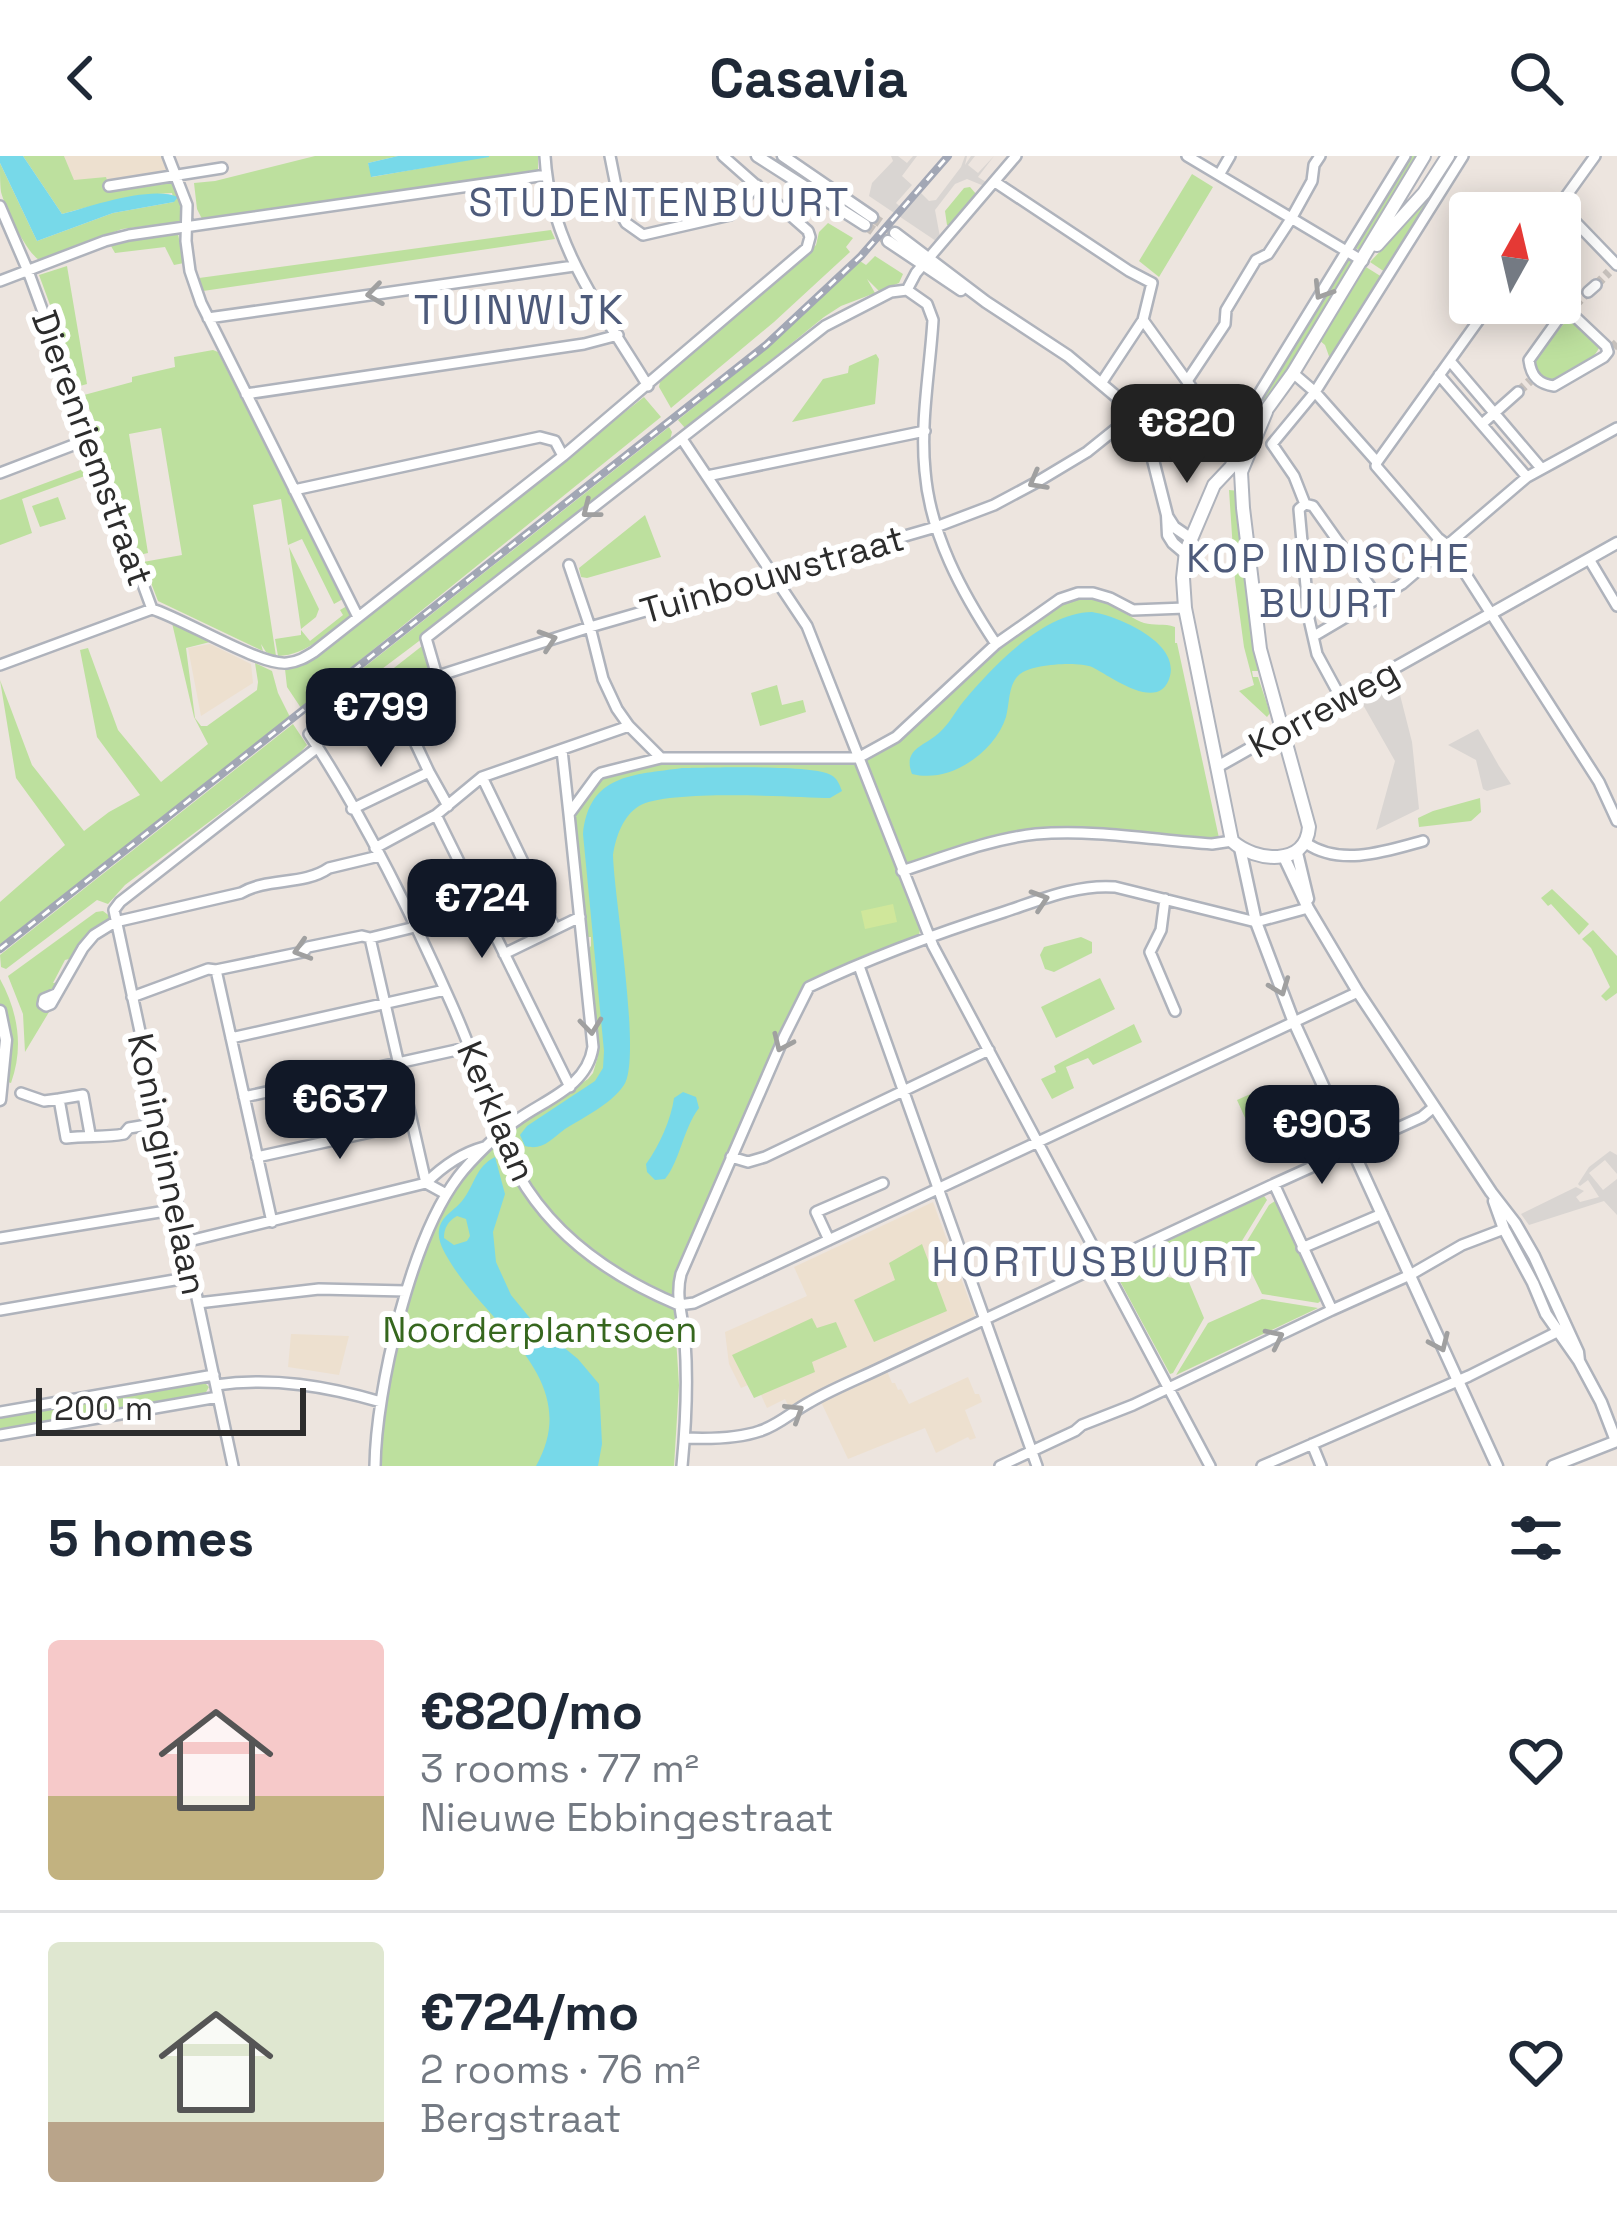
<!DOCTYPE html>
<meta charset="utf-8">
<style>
body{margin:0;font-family:"Space Grotesk",sans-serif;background:#f6f6f7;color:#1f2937;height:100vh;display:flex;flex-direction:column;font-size:45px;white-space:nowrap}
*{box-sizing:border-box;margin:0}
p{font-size:39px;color:#747a83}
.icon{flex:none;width:66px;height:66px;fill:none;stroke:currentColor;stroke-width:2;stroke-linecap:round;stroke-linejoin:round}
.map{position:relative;height:1310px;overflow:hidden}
.panel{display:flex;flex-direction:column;background:#fff;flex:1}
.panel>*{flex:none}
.needle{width:78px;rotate:8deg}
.fabs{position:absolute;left:1449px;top:36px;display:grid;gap:24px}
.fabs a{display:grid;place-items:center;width:132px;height:132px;border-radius:12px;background:#fff;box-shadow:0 6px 30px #0003;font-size:60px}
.scale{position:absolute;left:36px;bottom:30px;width:270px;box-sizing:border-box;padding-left:12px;border:6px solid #2c2c2c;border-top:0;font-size:33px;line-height:42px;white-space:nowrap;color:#2c2c2c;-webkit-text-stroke:9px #fff;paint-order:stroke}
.price{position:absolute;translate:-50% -102px;padding:0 27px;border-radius:24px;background:#111827;color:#fff;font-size:39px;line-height:78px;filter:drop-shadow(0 3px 6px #0008)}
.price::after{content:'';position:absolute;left:50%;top:72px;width:36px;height:27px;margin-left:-18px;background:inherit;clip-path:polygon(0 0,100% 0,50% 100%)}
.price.selected{background:#222;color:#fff}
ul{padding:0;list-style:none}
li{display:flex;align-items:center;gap:36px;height:300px;padding:0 48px}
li+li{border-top:3px solid #e0e1e3}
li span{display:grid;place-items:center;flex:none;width:336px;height:240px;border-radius:12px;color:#555}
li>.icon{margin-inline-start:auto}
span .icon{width:144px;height:144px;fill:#fffc;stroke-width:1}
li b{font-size:51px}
h2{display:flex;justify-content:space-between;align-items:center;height:144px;padding:0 48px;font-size:51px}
header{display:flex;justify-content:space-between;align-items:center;height:156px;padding:0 48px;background:#fff;font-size:54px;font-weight:700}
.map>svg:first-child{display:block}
</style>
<header><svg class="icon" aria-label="back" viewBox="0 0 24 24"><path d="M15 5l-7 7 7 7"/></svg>Casavia<svg class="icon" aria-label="search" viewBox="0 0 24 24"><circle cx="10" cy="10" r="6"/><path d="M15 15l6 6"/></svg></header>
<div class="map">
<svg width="1617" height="1310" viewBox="0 0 1617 1310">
<rect width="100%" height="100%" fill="#ede5df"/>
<path fill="#ede0cf" d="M 64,0 L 165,0 L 168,17 L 108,27 L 106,21 L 74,25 Z
M 210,488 L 251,508 L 253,527 L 201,560 L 188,492 Z
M 933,1046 L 975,1160 L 883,1205 L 892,1227 L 895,1227 L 898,1234 L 901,1233 L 909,1248 L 968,1221 L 975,1238 L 979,1238 L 982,1246 L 965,1254 L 976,1282 L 970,1284 L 968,1281 L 936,1297 L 925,1272 L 848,1303 L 822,1248 L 788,1249 L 785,1243 L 767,1252 L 755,1226 L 741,1232 L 729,1208 L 725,1176 L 807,1140 L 794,1111 Z
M 291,1178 L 349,1180 L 339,1219 L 288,1211 Z"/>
<path fill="#bde09e" d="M 23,0 L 64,0 L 74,24 L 106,21 L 111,36 L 177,26 L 187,65 L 122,73 L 39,104 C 25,94 6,54 1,36 C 0,28 0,16 0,7 L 37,85 L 113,57 L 174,46 L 172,37 C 134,39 98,48 62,58 Z
M 315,0 L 398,0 L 368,7 L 372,21 L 489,0 L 538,0 L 538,18 L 202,63 L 197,53 L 194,27 L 215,25 Z
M 1412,0 L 1422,0 L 1362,95 L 1355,92 Z
M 1454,0 L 1457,0 L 1385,116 L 1370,106 L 1418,55 Z
M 1192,18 L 1213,31 L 1159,121 L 1139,105 Z
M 970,31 L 977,39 L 951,69 L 947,69 L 945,55 L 964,32 Z
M 828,67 L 853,82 L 846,91 L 850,96 L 774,166 L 671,252 L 659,231 L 660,226 L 816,89 L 819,76 Z
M 551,74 L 555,83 L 203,135 L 199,122 Z
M 178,78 L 184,107 L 174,109 L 165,91 L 115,97 L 111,90 L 131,84 Z
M 875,100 L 903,118 L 899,127 L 879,135 L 867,123 L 875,137 L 841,150 L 824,161 L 688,271 L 685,272 L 678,264 L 769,190 L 860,105 L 866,109 Z
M 1347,103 L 1355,108 L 1267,245 L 1261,244 Z
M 67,110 L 87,228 L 80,230 L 39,119 Z
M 1366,111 L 1382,121 L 1330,203 L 1325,189 L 1319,184 Z
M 1567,164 L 1574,165 L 1599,192 C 1590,210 1567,219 1549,226 L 1534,214 L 1536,201 Z
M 213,194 L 218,196 L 265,289 L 268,289 L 343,443 L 334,448 L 302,383 L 288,389 L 281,343 L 253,349 L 276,500 L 266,496 L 261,488 L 263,495 L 158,445 L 143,406 L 182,399 L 161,272 L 129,278 L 148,397 L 139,399 L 97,283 L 100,281 L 84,239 L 132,226 L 132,221 L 175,211 L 174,201 Z
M 876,198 L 879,203 L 875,248 L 792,266 L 823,223 L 848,217 L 849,210 Z
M 644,241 L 661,261 L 301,552 L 287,531 L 285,513 L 310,505 Z
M 669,271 L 672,276 L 670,284 C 555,382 434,475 312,565 L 305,558 Z
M 91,310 L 93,317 L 22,343 L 32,377 L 0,389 L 0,344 Z
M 1229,334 L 1240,335 L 1262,515 L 1252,515 L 1253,521 L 1258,521 L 1270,557 L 1267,561 L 1239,535 L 1254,529 L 1244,491 L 1235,424 Z
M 58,341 L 66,363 L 40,371 L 32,350 Z
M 645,359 L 661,401 L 587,422 L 581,421 L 579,412 Z
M 289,391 L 319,453 L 316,461 L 301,473 Z
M 1086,442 C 1110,443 1123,459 1144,467 C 1154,470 1164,467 1175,471 L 1175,487 L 1177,487 L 1219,682 L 1201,684 L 1039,675 L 911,708 L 895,710 L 920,773 L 919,780 L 809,824 L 802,831 L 673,1125 L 675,1127 L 673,1134 L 679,1229 L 674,1310 L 379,1310 C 383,1224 416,1054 486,997 C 493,992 502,988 510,984 L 509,976 L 513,977 L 513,971 L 588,923 L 593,917 L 598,900 L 587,794 L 591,790 L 591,781 L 586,781 L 573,664 L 599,622 L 661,606 L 853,609 C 940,577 994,459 1086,442 Z
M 347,450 L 351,459 C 328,476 308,499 278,500 L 275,483 L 301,479 L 301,474 L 310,485 L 343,459 L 340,454 Z
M 172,467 L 210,486 L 186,492 L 195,562 L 201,570 L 207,570 L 257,534 L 258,526 L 255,507 L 272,515 L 278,537 L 290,561 L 0,789 L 0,746 L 65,689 L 16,622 L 0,524 L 32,609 L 84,675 L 109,656 L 140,639 L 97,581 L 80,494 L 88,492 L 118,574 L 161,626 L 208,588 L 194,561 Z
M 422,490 L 431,519 L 392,531 L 385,519 Z
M 777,529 L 782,549 L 803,544 L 806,556 L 760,570 L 751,537 Z
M 293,568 L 307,589 L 297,600 L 125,729 L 108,748 L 97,744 L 6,813 L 1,811 L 0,799 Z
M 1480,642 L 1481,656 L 1471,665 L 1419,671 L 1418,662 L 1433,655 Z
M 1552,733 L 1589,768 L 1579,779 L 1551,748 L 1548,750 L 1541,742 Z
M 103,755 L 111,761 L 108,767 L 73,802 L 65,804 L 53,827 L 60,826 L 58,830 L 40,839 L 39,852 L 49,856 L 25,896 L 23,858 L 8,820 L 96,756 Z
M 1593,774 L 1617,800 L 1617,837 L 1606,845 L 1601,840 L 1610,831 L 1591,792 L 1582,783 Z
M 1081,781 L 1092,786 L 1092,797 L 1054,816 L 1045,813 L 1040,799 L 1044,791 Z
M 1100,822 L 1115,853 L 1056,882 L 1041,851 Z
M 0,823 C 18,856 24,891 11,927 L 5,925 L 6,865 L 0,849 Z
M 1134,868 L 1142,886 L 1093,909 L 1088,902 L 1066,911 L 1074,932 L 1052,943 L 1041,923 L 1056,916 L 1054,910 Z
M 1266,931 L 1275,952 L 1246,964 L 1237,944 Z
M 1264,1040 L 1267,1044 L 1237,1093 L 1182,1118 L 1120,1111 L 1125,1105 Z
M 1275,1045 L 1322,1144 L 1318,1147 L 1262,1138 L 1241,1095 L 1269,1049 Z
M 922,1088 L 947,1155 L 874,1186 L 854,1144 L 895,1124 L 889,1107 Z
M 1118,1114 L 1188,1124 L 1204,1162 L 1173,1217 L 1170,1218 L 1115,1116 Z
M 1262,1143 L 1318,1152 L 1176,1219 L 1208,1167 Z
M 812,1162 L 817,1172 L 836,1166 L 847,1191 L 812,1206 L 815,1216 L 754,1242 L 732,1199 Z
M 193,1228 L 206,1228 L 209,1231 L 205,1238 L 200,1240 L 0,1275 L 0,1261 Z"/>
<path fill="#d0e79b" d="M 893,748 L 897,766 L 865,773 L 861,755 Z"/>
<path fill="#d9d5d2" d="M 891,0 L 898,0 L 907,7 L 913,0 L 917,0 L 902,20 L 912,29 L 896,47 L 905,55 L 921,37 L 929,45 L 936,44 L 961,11 L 965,0 L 967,0 L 965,9 L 971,0 L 975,0 L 968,9 L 978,17 L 994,0 L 978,21 L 986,26 L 993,25 L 984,30 L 967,23 L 955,28 L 935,54 L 940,81 L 936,85 L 869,40 L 872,27 L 893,5 Z
M 1397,527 L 1412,586 L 1419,653 L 1376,674 L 1395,605 L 1362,547 Z
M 1478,573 L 1499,610 L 1511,628 L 1487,635 L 1483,633 L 1476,604 L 1448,589 Z
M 1610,995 L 1617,999 L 1617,1018 L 1605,1004 L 1589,1017 L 1603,1034 L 1617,1023 L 1617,1059 L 1604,1045 L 1529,1069 L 1521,1058 L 1576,1031 L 1584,1035 L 1576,1041 L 1580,1046 L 1599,1041 L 1588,1024 L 1580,1030 L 1578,1028 L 1589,1011 Z"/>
<path fill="#77d9e9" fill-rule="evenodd" d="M 0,0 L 23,0 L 62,58 C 91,50 152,29 178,41 L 174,46 L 113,57 L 37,85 L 0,7 Z
M 398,0 L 489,0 L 489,1 L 371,21 L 368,7 Z
M 1092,456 C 1118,460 1179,486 1170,520 C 1160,559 1109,519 1092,511 C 1078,505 1032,508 1020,518 C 1008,528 1010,546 1006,561 C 995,596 950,628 912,618 C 902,592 926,590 940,576 C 949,568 955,556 963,546 C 993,510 1043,457 1092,456 Z
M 682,612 C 707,612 815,608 831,619 C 838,623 839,628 842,635 L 830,642 C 792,641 668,633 639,650 C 623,660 616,680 613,699 C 614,742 642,902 624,929 C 610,949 584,961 565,973 C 551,983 543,995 525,990 L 520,979 L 527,970 L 595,925 L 603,912 L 604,895 L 583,678 C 589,618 633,619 682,612 Z
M 683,936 L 696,941 L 699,952 C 683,973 680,1005 665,1023 L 655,1024 L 647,1016 L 646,1008 C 659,990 671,964 674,942 Z
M 495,1001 L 505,1038 L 493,1076 L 496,1106 L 511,1139 L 534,1167 L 578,1203 L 599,1228 L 602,1288 L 598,1310 L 536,1310 C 584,1225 492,1172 452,1109 C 446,1099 437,1086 439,1074 C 441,1060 454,1055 462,1045 C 475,1029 475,1011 495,1001 ZM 457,1060 L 466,1063 L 470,1080 L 467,1085 L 454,1089 L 444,1082 C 444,1072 448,1065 457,1060 Z"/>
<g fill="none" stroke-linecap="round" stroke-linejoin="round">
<path stroke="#c6c0bb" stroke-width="9" stroke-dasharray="9 4.5" stroke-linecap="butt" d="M 1596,129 L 1609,116
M 1574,150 L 1588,136
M 1613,191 L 1617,187
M 1518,236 L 1530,225"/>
<path stroke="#c6c0bb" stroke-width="10" stroke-dasharray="10 5" stroke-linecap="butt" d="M 872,61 L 895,77
M 865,69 L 888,85"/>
<g stroke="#afb3bc" stroke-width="14">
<path id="minor" d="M 168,0 L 187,49 L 186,85 L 190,115 L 201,147 L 358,461
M 545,0 C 550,90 603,156 648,230
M 610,0 L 622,60 L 626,67 L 643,79 L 730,59 L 757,29
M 1187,0 L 1363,105
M 1219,19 L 1230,0
M 995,26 L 1129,115 L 1152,127 L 1143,164 L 1102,226
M 109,30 L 222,12
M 0,50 L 28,115 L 152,453 C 184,463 260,510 287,507 C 298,506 306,501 314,496 L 563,300 L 807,92 L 810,81 L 808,75 L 723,0
M 1560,50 L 1617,109
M 1554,57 L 1595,0
M 0,125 L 105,85 L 129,79 L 546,19
M 907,134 L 927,148 L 933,164 C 930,214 920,266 925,315 C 930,378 962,437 996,488
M 907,134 L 916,117 L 1016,0
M 1588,136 L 1596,129
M 1569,155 L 1606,190 L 1608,196 L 1604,201 L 1554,230 C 1539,228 1531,221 1529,204 L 1562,158 Z
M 208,162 L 574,110
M 1143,164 L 1230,285 L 1405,0
M 1450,205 L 1541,312
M 1293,217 L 1315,236 L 1377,306 L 1376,310 L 1438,382 L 1447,389 L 1599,626 L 1617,665
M 1439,219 L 1527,321
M 1187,225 L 1225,168 L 1226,154 L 1256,104 L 1268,98 L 1291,63 L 1312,25 L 1314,9 L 1320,0
M 246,238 L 584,188 L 618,179
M 1482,268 L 1518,236
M 682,283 L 807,470 L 933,790 L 1210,1310
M 1377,306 L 1491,147
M 0,317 L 89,283
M 707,320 L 925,275
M 294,334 L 540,281 L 555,285 L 563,300
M 1305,348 L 1299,353 L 1309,463 L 1317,498 L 1342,544
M 1589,403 L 1617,450
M 569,409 L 590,471 L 603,523 L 617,553 L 629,570 L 661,602
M 1379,443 L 1313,350 L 1305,348 L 1294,320 L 1272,288 L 1315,236 L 1463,0
M 1314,480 L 1402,428 L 1527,321 L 1617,272
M 0,509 L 152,453
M 437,520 L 426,482 L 825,170 L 891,136 L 907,134
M 391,535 L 590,471 L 936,371 L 994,349 L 1037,326 L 1087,296 L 1133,259
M 562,594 L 569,658
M 482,621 L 555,772
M 448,650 L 429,616 L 391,535 L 386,528 L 309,578 C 362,658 412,759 451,847 C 467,883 481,921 494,958 C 502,978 508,999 518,1018 C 553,1080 614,1122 679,1149
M 352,653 L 429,616
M 436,659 L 570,931
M 1306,687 C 1340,711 1387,695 1423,685
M 375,692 L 436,659 L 482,621 L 629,570
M 902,715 C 945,701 990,683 1036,678 C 1094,673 1154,684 1212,688 L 1232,685
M 1165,743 L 1161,774 L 1150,796 L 1175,855
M 370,782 L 426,1027 L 446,1038
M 504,798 L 580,761
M 859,810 L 1037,1310
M 216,814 L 272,1066
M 56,838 L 44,843 L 43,848 L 46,850 L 51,848 L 83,792 L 94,779 L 115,766 L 241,737 C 268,721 303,730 329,712 L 379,700
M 132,841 L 208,813 L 216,814 L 303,796 L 308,791 L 362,780 L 370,782 L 415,771
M 231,882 L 445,834
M 21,937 L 44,945 L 59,943
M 244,941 L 470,891
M 90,978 L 83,939 L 59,943 L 66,982 C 87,979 104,982 124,978 L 129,972 L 159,967
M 257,1001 L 412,967
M 731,1001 L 748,1006 L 765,1001 L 989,894
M 1274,1028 L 1422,961 L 1434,951
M 0,1082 L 178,1053
M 829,1084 L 816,1056 L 883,1027
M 185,1086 L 426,1027 C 442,1011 462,997 484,991
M 1302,1092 L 1382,1058
M 198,1147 L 319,1133 L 406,1135
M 679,1149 L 694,1147 L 1358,836
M 0,1154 L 192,1121
M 1332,1154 L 1410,1119 L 1462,1089 L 1504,1073
M 216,1229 C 273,1221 326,1230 381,1246
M 0,1256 L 214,1219
M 0,1279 L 218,1241
M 685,1282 C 709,1283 737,1283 760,1275 C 779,1269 793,1255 810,1246 C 829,1235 850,1226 870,1217 L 1274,1028 L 1332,1154 L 1133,1249 L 1082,1269 L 1075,1275 L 1000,1310
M 1312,1288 L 1321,1310
M 233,1310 L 114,754 L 120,746 L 318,591
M 375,1310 C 376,1233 411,1083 458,1021 C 470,1005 500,975 517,964 C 546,943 587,931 593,891 L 569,658 L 597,620 L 601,617 L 661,602 L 858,602 L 896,581 L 996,488 L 1060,443 L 1078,437 L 1093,437 L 1110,442 L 1133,454 L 1185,452
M 682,1310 C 686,1268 688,1227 685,1185 C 683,1161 675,1141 681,1118 L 784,881 L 809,831 C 872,801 938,777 1004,756 C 1040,744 1077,728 1115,731 L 1256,766 L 1308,752
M 1262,1310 L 1469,1220 L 1563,1173"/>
</g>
<g stroke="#afb3bc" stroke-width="15">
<path id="tertiary" d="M 757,0 L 865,69
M 783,0 L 872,61
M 895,77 L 986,146 L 1068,200 L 1124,247 L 1149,288 L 1167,359 L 1168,379 L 1173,387 L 1186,398
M 888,85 L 961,134
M 1167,360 L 1174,371 L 1190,382
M 1217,611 L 1270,581 L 1302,569 L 1355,534 L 1617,387
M 1240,692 L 1256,766 L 1293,864 L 1497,1310
M 1297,697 L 1308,743
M 1284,701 L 1308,752 L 1358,836 L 1491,1036 L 1515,1067 L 1534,1100 L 1578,1196 L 1579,1205
M 0,855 L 6,884 L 0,944
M 1494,1045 L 1504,1073 L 1533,1127 L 1546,1158 L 1579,1205 L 1601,1246 L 1616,1285
M 1553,1310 L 1617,1285"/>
</g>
<g stroke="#afb3bc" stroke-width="16">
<path id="secondary" d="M 1377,89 L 1424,37 L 1448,0
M 1266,256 L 1241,316 L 1243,352 L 1260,493 L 1309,671 C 1306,711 1255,706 1232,685 L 1185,452 L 1183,422 L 1186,395 L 1214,329 L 1231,311 L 1254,271 L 1293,217 L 1424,0"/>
</g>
<use href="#minor" stroke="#fff" stroke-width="9"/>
<use href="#tertiary" stroke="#fff" stroke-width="10"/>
<use href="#secondary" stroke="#fff" stroke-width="12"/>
<g stroke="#a2a7b5" stroke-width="8">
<path id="rail" d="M 0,793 L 766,189 L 861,100 L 948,0"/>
</g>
<use href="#rail" stroke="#fff" stroke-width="3" stroke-dasharray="9" stroke-linecap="butt"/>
</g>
<defs><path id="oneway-chevron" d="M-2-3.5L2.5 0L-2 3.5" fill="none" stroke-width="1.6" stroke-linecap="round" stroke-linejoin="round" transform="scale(3)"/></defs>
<g stroke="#a0a0a0">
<use href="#oneway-chevron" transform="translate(1322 135) rotate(122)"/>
<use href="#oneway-chevron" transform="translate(375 138) rotate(172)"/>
<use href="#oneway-chevron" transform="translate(1037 325) rotate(151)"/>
<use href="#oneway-chevron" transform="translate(590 354) rotate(142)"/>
<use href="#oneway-chevron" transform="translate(548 484) rotate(-18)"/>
<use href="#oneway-chevron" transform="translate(1040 744) rotate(-18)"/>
<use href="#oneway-chevron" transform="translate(302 794) rotate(163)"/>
<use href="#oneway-chevron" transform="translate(1280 831) rotate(69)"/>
<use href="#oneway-chevron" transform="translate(591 870) rotate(84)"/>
<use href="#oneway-chevron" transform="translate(782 887) rotate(114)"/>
<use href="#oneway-chevron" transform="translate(1275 1182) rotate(-26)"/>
<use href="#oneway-chevron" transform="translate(1440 1187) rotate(66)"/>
<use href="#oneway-chevron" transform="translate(795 1256) rotate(-32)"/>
</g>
<g text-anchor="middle" stroke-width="12" stroke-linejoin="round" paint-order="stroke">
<g font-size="36" fill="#2c2c2c" stroke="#fff">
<text transform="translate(93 292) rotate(70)" y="13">Dierenriemstraat</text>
<text transform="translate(772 418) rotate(-16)" y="13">Tuinbouwstraat</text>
<text transform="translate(1323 552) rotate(-29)" y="13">Korreweg</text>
<text transform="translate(497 955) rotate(67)" y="13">Kerklaan</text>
<text transform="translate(168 1008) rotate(78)" y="13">Koninginnelaan</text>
</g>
<g font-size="36" fill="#36671e" stroke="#fff">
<text x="540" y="1186">Noorderplantsoen</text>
</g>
<g font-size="39" letter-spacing="3" fill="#4e5b7b" stroke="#fff">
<text x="660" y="60">STUDENTENBUURT</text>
<text x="1329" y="416">KOP INDISCHE<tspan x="1329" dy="45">BUURT</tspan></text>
</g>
<g font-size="42" letter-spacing="3" fill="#4e5b7b" stroke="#fff">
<text x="520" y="168">TUINWIJK</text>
<text x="1095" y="1120">HORTUSBUURT</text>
</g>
</g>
</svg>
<div class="fabs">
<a><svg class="needle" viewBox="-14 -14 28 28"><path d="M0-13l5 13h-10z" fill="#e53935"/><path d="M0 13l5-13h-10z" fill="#747a83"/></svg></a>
</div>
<div class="scale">200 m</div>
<b class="price selected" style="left:1187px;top:330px">€820</b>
<b class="price" style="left:381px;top:614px">€799</b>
<b class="price" style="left:482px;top:805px">€724</b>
<b class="price" style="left:340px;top:1006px">€637</b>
<b class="price" style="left:1322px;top:1031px">€903</b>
</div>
<section class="panel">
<h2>5 homes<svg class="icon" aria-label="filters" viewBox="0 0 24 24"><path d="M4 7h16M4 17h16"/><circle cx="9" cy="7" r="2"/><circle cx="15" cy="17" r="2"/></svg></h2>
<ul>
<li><span style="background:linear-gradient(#f6c9c9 65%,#c2b280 0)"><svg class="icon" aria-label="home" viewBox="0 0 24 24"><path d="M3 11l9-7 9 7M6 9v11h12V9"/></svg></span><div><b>€820/mo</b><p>3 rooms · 77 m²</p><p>Nieuwe Ebbingestraat</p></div><svg class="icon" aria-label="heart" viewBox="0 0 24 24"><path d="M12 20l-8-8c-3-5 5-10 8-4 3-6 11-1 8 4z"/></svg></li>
<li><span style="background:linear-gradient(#dfe7d0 75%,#b9a48a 0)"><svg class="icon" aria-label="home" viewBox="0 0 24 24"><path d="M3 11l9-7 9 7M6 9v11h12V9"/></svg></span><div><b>€724/mo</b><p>2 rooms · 76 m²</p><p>Bergstraat</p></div><svg class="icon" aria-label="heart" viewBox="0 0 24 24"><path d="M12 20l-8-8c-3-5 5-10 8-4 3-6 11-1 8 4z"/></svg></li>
</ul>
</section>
